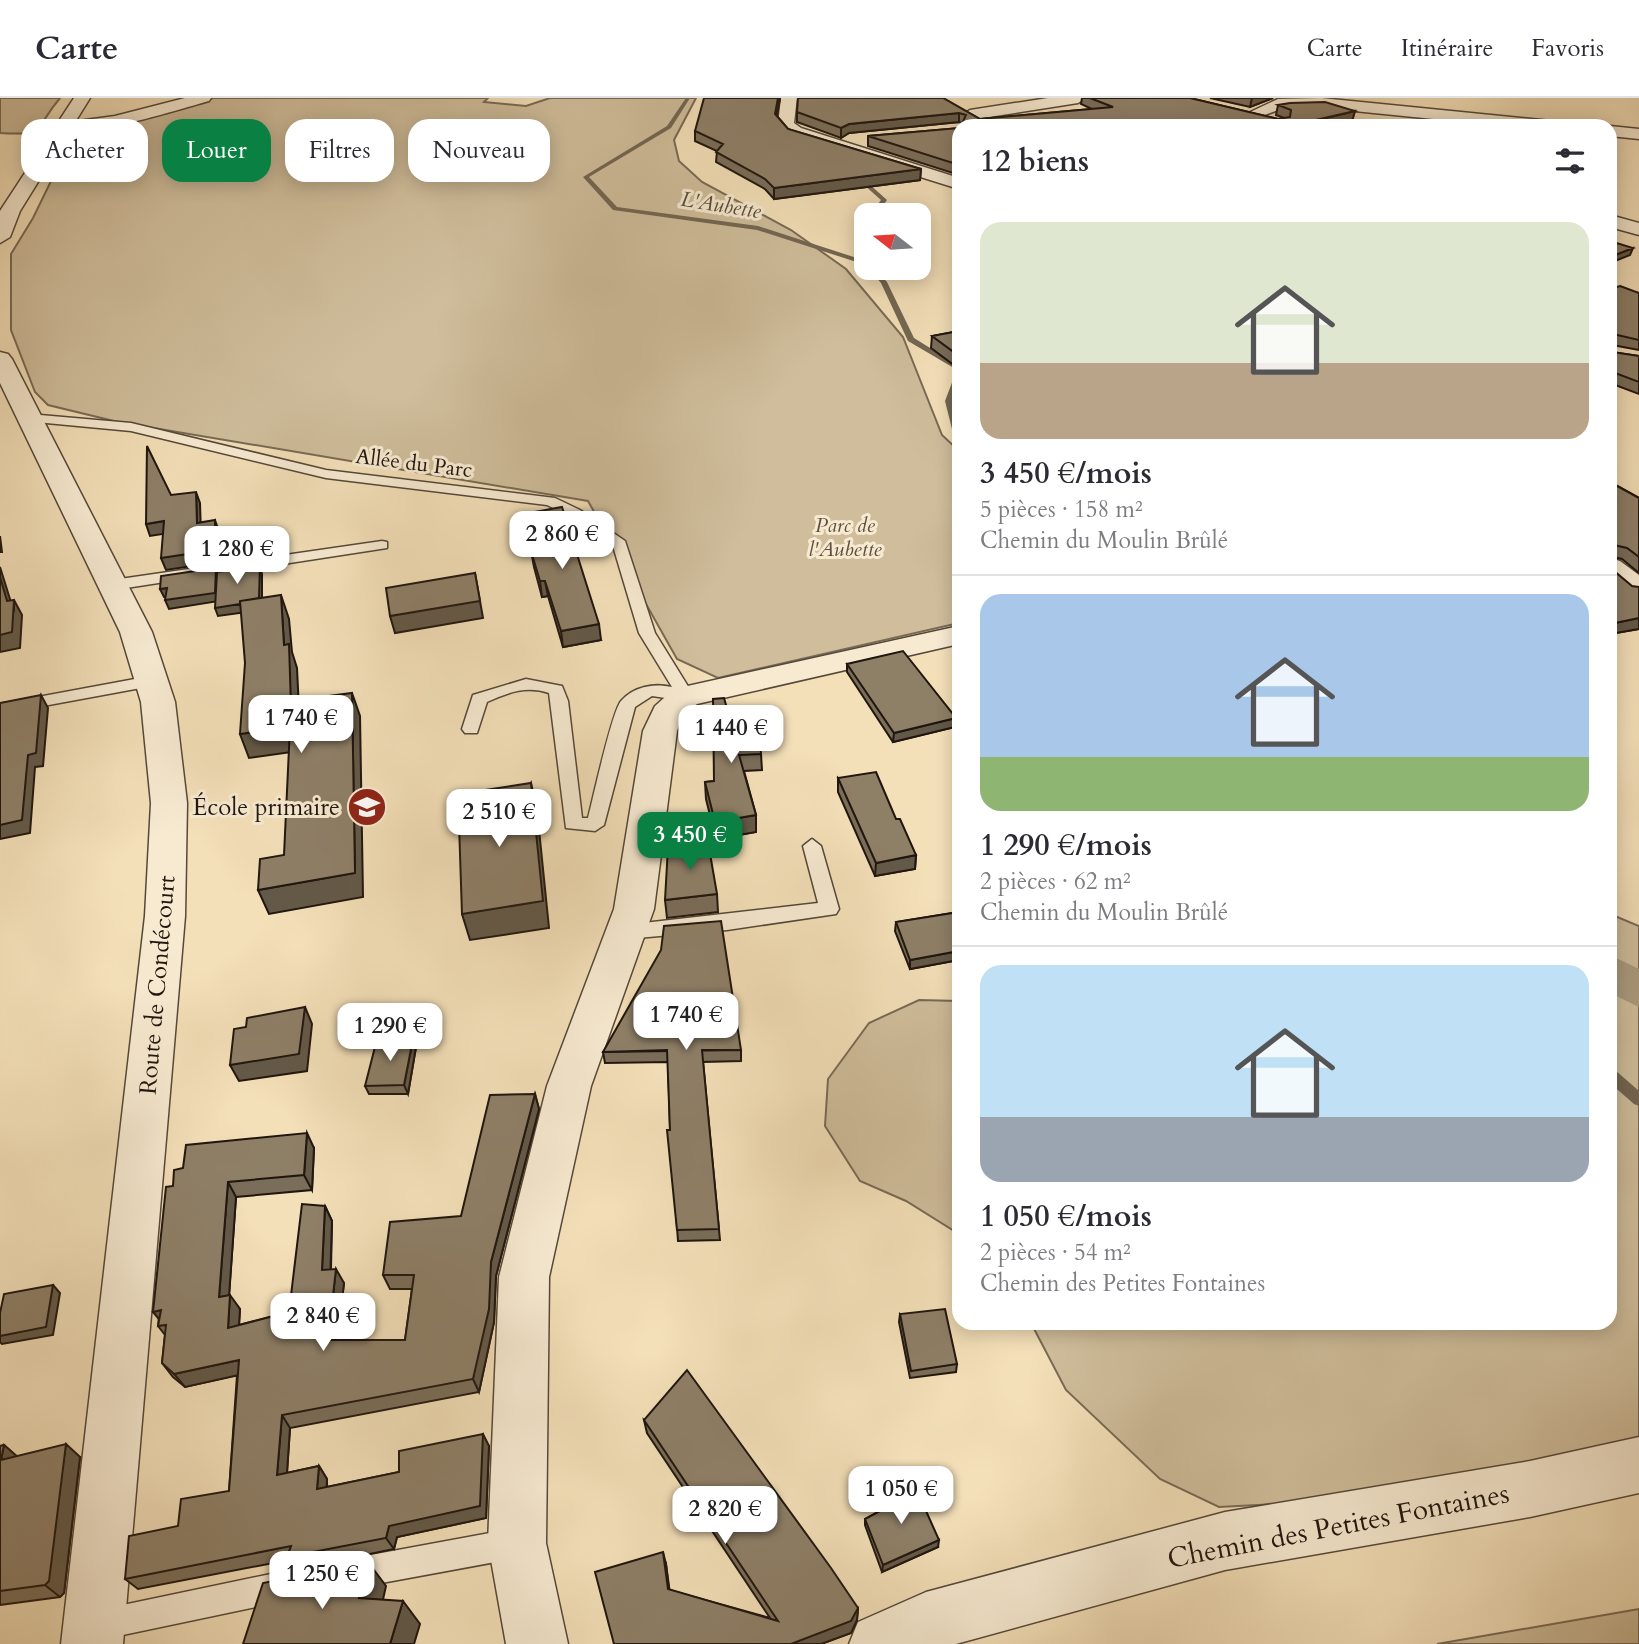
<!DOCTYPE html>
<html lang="fr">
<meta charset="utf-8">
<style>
body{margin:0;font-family:Cardo,serif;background:#f7f7f7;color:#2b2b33;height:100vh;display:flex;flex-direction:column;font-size:26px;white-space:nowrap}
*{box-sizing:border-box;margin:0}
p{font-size:23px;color:#7c7c81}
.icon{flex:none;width:38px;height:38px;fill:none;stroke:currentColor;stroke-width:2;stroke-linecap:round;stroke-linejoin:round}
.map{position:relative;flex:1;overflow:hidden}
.side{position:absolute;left:952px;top:21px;width:665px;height:1211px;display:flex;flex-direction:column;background:#fff;border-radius:21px;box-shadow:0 4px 18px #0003}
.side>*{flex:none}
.hud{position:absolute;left:21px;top:21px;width:665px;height:63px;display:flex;gap:14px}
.needle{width:46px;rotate:287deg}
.controls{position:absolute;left:854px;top:105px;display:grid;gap:14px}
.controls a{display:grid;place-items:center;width:77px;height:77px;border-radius:14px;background:#fff;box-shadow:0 4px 18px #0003;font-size:35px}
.price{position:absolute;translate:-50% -60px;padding:0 16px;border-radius:14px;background:#fff;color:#222;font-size:23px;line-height:46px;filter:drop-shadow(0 2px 4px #0008)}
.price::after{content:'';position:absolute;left:50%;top:42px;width:21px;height:16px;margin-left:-10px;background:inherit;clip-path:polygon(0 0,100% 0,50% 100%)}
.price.current{background:#0b8043;color:#fff}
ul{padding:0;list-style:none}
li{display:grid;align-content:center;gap:14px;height:371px;padding:0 28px}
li+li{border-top:2px solid #e1e1e2}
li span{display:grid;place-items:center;height:217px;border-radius:21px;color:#555}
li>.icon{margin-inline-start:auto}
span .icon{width:126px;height:126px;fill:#fffc;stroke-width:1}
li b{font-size:30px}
h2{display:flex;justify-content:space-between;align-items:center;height:84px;padding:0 28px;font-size:30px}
.pill{padding:0 24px;border-radius:21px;background:#fff;box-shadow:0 4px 18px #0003;font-size:24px;line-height:63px}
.pill.current{background:#0b8043;color:#fff}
header{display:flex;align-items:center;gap:42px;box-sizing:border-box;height:98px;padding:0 35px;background:#fff;border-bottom:2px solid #e1e1e2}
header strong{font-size:33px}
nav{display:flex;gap:38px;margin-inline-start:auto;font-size:24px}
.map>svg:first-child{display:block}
</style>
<header>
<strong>Carte</strong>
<nav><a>Carte</a><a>Itinéraire</a><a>Favoris</a></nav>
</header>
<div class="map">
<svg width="1639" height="1546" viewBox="0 0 1639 1546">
<rect width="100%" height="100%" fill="#f3dfb8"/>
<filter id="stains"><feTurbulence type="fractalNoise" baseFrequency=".00286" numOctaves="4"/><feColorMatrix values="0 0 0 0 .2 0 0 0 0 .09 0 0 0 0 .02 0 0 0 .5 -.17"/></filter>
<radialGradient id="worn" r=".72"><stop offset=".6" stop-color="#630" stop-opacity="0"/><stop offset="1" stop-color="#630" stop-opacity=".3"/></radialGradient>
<path fill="#cfbd9b" stroke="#786a55" stroke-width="2" d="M 0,0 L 60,0 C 33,32 47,38 0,35 Z
M 213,0 L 488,0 L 484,4 L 526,8 L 550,0 L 696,0 L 674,42 L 679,63 L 702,84 L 791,132 L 846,171 L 903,239 L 942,337 L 959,353 L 959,525 L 718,580 L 677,561 L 588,403 L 118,324 L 48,307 L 35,294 L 11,232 L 11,156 L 33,120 L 71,42 L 102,30 Z
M 1610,816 L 1639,828 L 1639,1343 L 1340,1403 L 1219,1409 L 1160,1381 L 1066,1292 L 1031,1225 L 1610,1225 Z
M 919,902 L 959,903 L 959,1136 L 906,1103 L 860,1083 L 825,1028 L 828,981 L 869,925 Z
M 1639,1511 L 1639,1546 L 1437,1546 Z"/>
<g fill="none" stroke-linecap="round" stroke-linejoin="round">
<path fill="#736652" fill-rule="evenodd" d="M 686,0 L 690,0 L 671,30 L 589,79 L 617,109 L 758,128 L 866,163 L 866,167 L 757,132 L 613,112 L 583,79 L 667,28 Z
M 855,77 L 859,77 L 887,102 L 876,117 L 870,117 L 881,102 L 855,79 Z
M 868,170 L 874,170 L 887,184 L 914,240 L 959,268 L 959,273 L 908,243 L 881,185 Z
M 956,274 L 959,274 L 959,286 L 953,303 L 959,327 L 959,345 L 955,343 L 945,303 Z
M 1610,970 L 1615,972 L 1639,993 L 1639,1008 L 1634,1006 L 1610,985 Z"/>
<path fill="#ab9b7f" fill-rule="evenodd" d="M 1610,857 L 1639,871 L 1639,909 L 1610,895 Z"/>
<g stroke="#554839" stroke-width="3">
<path id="service" d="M 29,316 L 131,325 L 326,372 L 555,400 L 580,412 L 625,443 L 655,535 L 694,598 L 686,603 L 652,598 L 635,609 L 604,727 L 595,733 L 566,730 L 549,595 C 526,587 507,595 487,604 L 477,635 L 465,635 L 462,631 L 473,597 L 526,581 L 562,588 L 568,603 L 582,720 L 588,720 C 593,701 612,613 621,603 C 634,588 654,585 672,589 L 639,535 L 613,448 L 570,418 L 547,407 L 326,380 L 131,333 L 25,323 L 23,320 Z
M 382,443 L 387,444 L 387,450 L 113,492 L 105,487 L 113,482 Z
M 151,578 L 159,583 L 157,587 L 0,616 L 0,606 Z
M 812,741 L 821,748 L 839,811 L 836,816 L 727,832 L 626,841 L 619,839 L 616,834 L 619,829 L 626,827 L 818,805 L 803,748 Z
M 512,1431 L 522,1436 L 527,1446 L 522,1456 L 512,1461 L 349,1491 L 339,1486 L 334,1476 L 339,1466 L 349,1461 Z
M 285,1473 L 296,1477 L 300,1488 L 296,1499 L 285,1503 L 99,1542 L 88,1538 L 84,1527 L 88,1516 L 99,1512 Z"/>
</g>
<g stroke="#554839" stroke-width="3">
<path id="minor" d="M 185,0 L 211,0 L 209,3 C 184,10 70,46 55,30 L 63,25 L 115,18 Z
M 781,0 L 797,0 L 794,25 L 801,30 L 959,80 L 959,91 L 789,38 L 778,26 Z
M 1048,0 L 1086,0 L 1078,5 L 970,22 L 962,17 L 970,12 Z
M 1321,0 L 1551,23 L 1559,28 L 1503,28 L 1314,9 L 1281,11 L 1254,21 L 1246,16 L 1278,1 Z
M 1610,28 L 1639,31 L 1639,41 L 1610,38 Z
M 1610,117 L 1639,125 L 1639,137 L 1610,129 Z
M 1610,460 L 1620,463 L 1639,477 L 1639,500 L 1628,497 L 1610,483 Z
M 959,528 L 959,546 L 697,606 L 682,619 L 677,633 L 654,811 L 591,988 L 549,1179 L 546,1445 L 568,1546 L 506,1546 L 488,1445 L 499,1179 L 547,988 L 614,811 L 643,633 L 655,608 L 674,591 Z
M 1639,1339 L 1639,1395 L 1530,1419 L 1225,1472 L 956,1546 L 849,1546 L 858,1524 L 926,1494 L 1225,1414 L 1530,1363 Z"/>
</g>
<g stroke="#554839" stroke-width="3">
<path id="tertiary" d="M 74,0 L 90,0 L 20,113 L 10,139 L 0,145 L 0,113 Z
M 0,254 L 8,256 L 12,261 L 152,534 L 175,604 L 187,705 L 185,818 L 123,1546 L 61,1546 L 145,818 L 151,705 L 141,604 L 120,534 L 0,285 Z"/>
</g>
<use href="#service" fill="#f7ead1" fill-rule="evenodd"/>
<use href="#minor" fill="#f7ead1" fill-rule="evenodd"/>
<use href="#tertiary" fill="#f7ead1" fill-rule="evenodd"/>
</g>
<path fill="#7a6d59" stroke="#20160f" stroke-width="2" d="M 780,0 L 777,18 L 788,31 L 921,71 L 920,82 L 774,101 L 765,91 L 716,64 L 717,53 L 695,43 L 695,33 Z
M 943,0 L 980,21 L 1092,11 L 1081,6 L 1082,0 L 1190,0 L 1278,21 L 1284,20 L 1276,17 L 1278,7 L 1355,13 L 1352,23 L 962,25 L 959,24 L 849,35 L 841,40 L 797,24 L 797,14 Z
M 1210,0 L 1273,0 L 1250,9 Z
M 959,30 L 959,77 L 868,48 L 868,38 Z
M 1610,191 L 1639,195 L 1639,252 L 1612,247 L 1612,254 L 1639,258 L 1639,296 L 1610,285 Z
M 959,233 L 959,271 L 931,250 L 932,238 Z
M 1610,384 L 1639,400 L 1639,475 L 1622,461 L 1613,459 L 1613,472 L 1639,531 L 1610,536 Z
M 529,415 L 601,542 L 563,549 L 548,498 L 542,499 L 534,469 L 531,453 L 541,452 L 532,430 Z
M 847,566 L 956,620 L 955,629 L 893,644 L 847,574 Z
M 731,624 L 761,656 L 762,672 L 744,673 L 756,717 L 756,734 L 716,741 L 706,701 L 705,684 L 714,683 Z
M 838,680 L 916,757 L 915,771 L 875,778 L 838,694 Z
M 717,796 L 718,814 L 667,820 L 665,802 Z
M 959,814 L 959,862 L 910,871 L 895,833 L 896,824 Z
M 413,941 L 416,949 L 408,996 L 369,996 L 365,988 Z
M 741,952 L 741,963 L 703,964 L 720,1142 L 678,1143 L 670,1032 L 668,964 L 605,965 L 603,954 Z
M 535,996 L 539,1011 L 496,1178 L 494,1224 L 479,1294 L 290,1330 L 287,1375 L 319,1368 L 327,1381 L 327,1389 L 399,1374 L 489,1348 L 486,1420 L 397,1439 L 394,1451 L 297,1471 L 289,1462 L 138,1491 L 125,1481 L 178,1428 L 229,1393 L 237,1277 L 185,1289 L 173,1279 L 162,1265 L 165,1237 L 158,1228 L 173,1088 L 183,1070 L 314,1050 L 312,1092 L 236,1099 L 229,1197 L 240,1211 L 239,1227 L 289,1214 L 325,1108 L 332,1123 L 331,1171 L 344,1185 L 337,1242 L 405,1242 L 412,1191 L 390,1191 L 383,1177 L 461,1118 Z
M 900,1216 L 957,1266 L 956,1274 L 910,1280 L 899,1224 Z
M 644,1322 L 858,1510 L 857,1522 L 851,1535 L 821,1546 L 614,1546 L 666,1466 L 669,1492 L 770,1520 L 647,1335 Z
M 4,1347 L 16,1358 L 80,1359 L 64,1495 L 60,1499 L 0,1507 L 0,1348 Z
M 884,1398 L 938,1449 L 882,1474 L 865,1427 L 865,1421 L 886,1410 L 884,1405 Z"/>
<path fill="#635948" stroke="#20160f" stroke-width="2" d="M 778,0 L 780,0 L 775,26 L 775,16 Z
M 1252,0 L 1273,0 L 1250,9 Z
M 1355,13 L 1352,23 L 1331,28 L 1294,28 Z
M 959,15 L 959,24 L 849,35 L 841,40 L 841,30 L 849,26 Z
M 921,71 L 920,82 L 774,101 L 774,90 Z
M 1633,150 L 1630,157 L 1610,165 L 1610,159 Z
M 196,394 L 200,405 L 201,437 L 197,425 Z
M 215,422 L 219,434 L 219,464 L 166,472 L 161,460 Z
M 164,423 L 169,435 L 150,438 L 146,426 Z
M 0,438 L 2,454 L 0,454 Z
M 260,468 L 262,476 L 262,512 L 218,518 L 215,510 Z
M 0,469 L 14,514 L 14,502 L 22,517 L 20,550 L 0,554 Z
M 216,470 L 219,478 L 219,503 L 169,511 L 165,502 Z
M 475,475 L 483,520 L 395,535 L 390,518 Z
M 540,483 L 545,483 L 548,498 L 542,499 Z
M 167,490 L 170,498 L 164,499 L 160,491 Z
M 281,497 L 289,521 L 292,554 L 297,570 L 300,632 L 291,608 L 284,547 Z
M 1639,520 L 1639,531 L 1610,536 L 1615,525 Z
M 599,526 L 601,542 L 563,549 L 561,533 Z
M 352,595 L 360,618 L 363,799 L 269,816 L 258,792 L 355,775 Z
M 41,597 L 48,610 L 43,668 L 35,669 L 30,735 L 0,741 L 0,727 L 28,657 Z
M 956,620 L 955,629 L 893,644 L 894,635 Z
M 290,629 L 299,653 L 249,660 L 240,636 Z
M 531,685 L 537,712 L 549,830 L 470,842 L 462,816 Z
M 756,717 L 756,734 L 716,741 L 715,724 Z
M 916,757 L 915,771 L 875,778 L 876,765 Z
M 959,853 L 959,862 L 910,871 L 910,862 Z
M 305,909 L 312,926 L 307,973 L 239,983 L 230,967 Z
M 413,941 L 416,949 L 408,996 L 404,987 Z
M 535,996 L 539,1011 L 496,1178 L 494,1224 L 479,1294 L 473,1281 L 491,1164 Z
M 307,1035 L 314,1050 L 312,1092 L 304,1077 Z
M 228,1084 L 236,1099 L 228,1213 L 219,1199 Z
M 325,1108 L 332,1123 L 330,1186 L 322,1172 Z
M 336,1171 L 344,1185 L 336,1256 L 328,1242 Z
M 53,1187 L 60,1195 L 53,1237 L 2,1246 L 0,1244 L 0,1238 Z
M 230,1197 L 240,1211 L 238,1243 L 228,1230 Z
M 161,1212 L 164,1227 L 153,1214 Z
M 239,1262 L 248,1275 L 185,1289 L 174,1276 Z
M 282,1317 L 290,1330 L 286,1389 L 277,1377 Z
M 483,1336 L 489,1348 L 486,1420 L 397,1439 L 394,1451 L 386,1440 L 389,1428 Z
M 66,1346 L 80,1359 L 64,1495 L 60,1499 L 45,1487 Z
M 4,1347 L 19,1360 L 1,1362 Z
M 319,1368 L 327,1381 L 326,1403 L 317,1391 Z
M 939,1442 L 938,1449 L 882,1474 L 883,1467 Z
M 663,1454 L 666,1466 L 671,1503 L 668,1491 Z
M 368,1464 L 386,1488 L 378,1524 L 359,1500 Z
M 403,1503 L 420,1526 L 414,1546 L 390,1546 Z
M 858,1510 L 857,1522 L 851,1535 L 821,1546 L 791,1546 Z"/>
<path fill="#8e7f67" stroke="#20160f" stroke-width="2" d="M 704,0 L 778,0 L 775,16 L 788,31 L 921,71 L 774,90 L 765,81 L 716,54 L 723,46 L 695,33 Z
M 798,0 L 943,0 L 980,21 L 1113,9 L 1090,0 L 1190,0 L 1278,21 L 1290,19 L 1291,12 L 1278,7 L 1290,5 L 1325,4 L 1355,13 L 1294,27 L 1297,28 L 961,28 L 966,17 L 959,15 L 849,26 L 841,30 L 797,14 Z
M 959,30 L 959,67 L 868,38 Z
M 1610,143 L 1633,150 L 1610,159 Z
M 1620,188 L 1639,195 L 1639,242 L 1613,236 L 1612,254 L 1639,258 L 1639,284 L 1610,273 L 1610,191 Z
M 959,233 L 959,258 L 932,238 Z
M 147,348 L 171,397 L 196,394 L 197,425 L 215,422 L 215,452 L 161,460 L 164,423 L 146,426 Z
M 1610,384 L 1639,400 L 1639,459 L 1627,450 L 1614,447 L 1613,472 L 1632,488 L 1639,489 L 1639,520 L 1615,525 L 1610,521 Z
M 562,409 L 599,526 L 561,533 L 545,483 L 540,483 L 531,453 L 545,451 L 529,415 Z
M 260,468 L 259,500 L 240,503 L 240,506 L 215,510 L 217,474 Z
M 216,470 L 215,495 L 165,502 L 167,490 L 160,491 L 161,478 Z
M 475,475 L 480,503 L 390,518 L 386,490 Z
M 0,479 L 7,503 L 14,502 L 12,534 L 0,537 Z
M 281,497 L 284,547 L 289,546 L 291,608 L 292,603 L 352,595 L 355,775 L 258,792 L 260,761 L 284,757 L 290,629 L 240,636 L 245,565 L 240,503 Z
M 903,553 L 956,620 L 894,635 L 847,566 Z
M 41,597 L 36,655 L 28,657 L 22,722 L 0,727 L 0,605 Z
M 724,600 L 731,624 L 758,623 L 761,656 L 739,657 L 756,717 L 715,724 L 705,684 L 714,683 L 713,601 Z
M 876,674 L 896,721 L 900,721 L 916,757 L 876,765 L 838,680 Z
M 531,685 L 543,803 L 462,816 L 458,696 Z
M 708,744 L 717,796 L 665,802 L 668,749 Z
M 959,814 L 959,853 L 910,862 L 896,824 Z
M 721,823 L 741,952 L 702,952 L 719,1131 L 677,1132 L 667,1032 L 670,1032 L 667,952 L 603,954 L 661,852 L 664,828 Z
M 305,909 L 299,956 L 230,967 L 234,931 L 246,929 L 247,920 Z
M 377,941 L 413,941 L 404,987 L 365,988 Z
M 535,996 L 491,1164 L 489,1211 L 473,1281 L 282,1317 L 277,1377 L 319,1368 L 317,1391 L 399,1374 L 399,1353 L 483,1336 L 480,1408 L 389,1428 L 386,1440 L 287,1459 L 291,1448 L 125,1481 L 129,1438 L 178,1428 L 181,1401 L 229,1393 L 239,1262 L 174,1276 L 162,1265 L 166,1227 L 158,1228 L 161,1212 L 153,1214 L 166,1089 L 173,1088 L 174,1072 L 183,1070 L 186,1047 L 307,1035 L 304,1077 L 228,1084 L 219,1199 L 230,1197 L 228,1230 L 289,1214 L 302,1106 L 325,1108 L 322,1172 L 336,1171 L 328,1242 L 405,1242 L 414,1177 L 383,1177 L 390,1124 L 461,1118 L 490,997 Z
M 53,1187 L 46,1229 L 0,1238 L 0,1215 L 4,1196 Z
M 945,1211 L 957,1266 L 911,1273 L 900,1216 Z
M 687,1272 L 831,1470 L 858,1510 L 851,1523 L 791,1546 L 614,1546 L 595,1474 L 663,1454 L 668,1491 L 778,1523 L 644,1322 Z
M 66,1346 L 49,1483 L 45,1487 L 0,1493 L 0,1348 L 4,1347 L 1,1362 Z
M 914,1386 L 939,1442 L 883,1467 L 865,1421 L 889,1408 L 884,1398 Z
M 368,1464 L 359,1500 L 403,1503 L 390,1546 L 243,1546 L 263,1485 Z"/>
<defs>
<g id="school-disc" transform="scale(2.0125)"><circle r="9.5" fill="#8f2418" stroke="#f7ead1"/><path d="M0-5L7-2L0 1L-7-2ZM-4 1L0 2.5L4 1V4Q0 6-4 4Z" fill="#fff"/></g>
</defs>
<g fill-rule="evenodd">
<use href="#school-disc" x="367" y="709"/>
</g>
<g text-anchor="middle" stroke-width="6" stroke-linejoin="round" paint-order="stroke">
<g font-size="21" font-style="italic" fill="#584b3c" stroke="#f7ead1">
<text transform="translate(721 107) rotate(9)" y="7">L'Aubette</text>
</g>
<g font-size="21" fill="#20160f" stroke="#f7ead1">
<text transform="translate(414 365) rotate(7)" y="7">Allée du Parc</text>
</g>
<g font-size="21" font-style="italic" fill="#5d5040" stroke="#f7ead1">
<text x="845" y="434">Parc de<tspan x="845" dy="24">l'Aubette</tspan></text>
</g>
<g font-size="24" fill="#20160f" stroke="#f7ead1" text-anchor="end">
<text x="340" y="717">École primaire</text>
</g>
<g font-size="24" fill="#20160f" stroke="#f7ead1">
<text transform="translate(157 887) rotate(-85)" y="8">Route de Condécourt</text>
</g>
<g font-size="28" fill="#20160f" stroke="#f7ead1">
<text transform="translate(1338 1427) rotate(-11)" y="10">Chemin des Petites Fontaines</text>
</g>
</g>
<rect width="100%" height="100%" filter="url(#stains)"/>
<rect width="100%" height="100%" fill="url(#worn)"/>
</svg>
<div class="controls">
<a><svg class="needle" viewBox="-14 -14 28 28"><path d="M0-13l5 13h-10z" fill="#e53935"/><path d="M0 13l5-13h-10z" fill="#7c7c81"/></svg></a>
</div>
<b class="price" style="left:562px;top:473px">2 860 €</b>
<b class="price" style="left:237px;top:488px">1 280 €</b>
<b class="price" style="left:301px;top:657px">1 740 €</b>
<b class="price" style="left:731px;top:667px">1 440 €</b>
<b class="price" style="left:499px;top:751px">2 510 €</b>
<b class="price current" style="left:690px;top:774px">3 450 €</b>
<b class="price" style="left:686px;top:954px">1 740 €</b>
<b class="price" style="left:390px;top:965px">1 290 €</b>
<b class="price" style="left:323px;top:1255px">2 840 €</b>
<b class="price" style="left:901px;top:1428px">1 050 €</b>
<b class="price" style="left:725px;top:1448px">2 820 €</b>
<b class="price" style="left:322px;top:1513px">1 250 €</b>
<div class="hud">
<a class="pill">Acheter</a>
<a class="pill current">Louer</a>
<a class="pill">Filtres</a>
<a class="pill">Nouveau</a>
</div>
<section class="side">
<h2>12 biens<svg class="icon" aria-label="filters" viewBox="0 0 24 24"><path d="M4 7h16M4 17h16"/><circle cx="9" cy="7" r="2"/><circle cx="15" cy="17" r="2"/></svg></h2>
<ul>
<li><span style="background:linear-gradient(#dfe7d0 65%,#b9a48a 0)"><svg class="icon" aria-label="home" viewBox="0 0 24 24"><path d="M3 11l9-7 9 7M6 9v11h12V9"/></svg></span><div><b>3 450 €/mois</b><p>5 pièces · 158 m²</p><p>Chemin du Moulin Brûlé</p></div></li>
<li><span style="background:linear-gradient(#a9c7e8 75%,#8fb573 0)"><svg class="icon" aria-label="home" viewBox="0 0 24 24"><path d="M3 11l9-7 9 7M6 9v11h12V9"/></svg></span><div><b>1 290 €/mois</b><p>2 pièces · 62 m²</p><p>Chemin du Moulin Brûlé</p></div></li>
<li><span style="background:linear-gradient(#bfe0f5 70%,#9aa5b1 0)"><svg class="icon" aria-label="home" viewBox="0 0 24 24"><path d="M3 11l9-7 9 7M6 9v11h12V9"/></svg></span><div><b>1 050 €/mois</b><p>2 pièces · 54 m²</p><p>Chemin des Petites Fontaines</p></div></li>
</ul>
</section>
</div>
